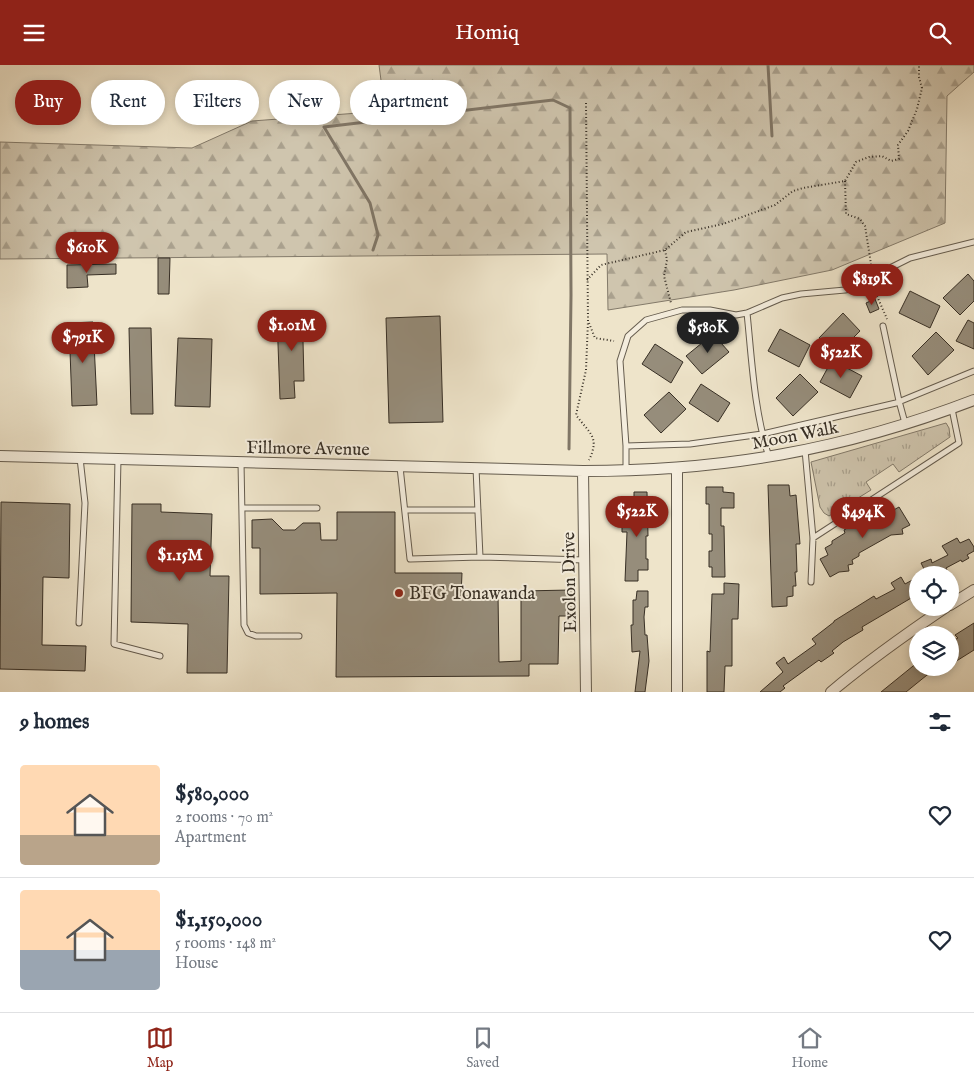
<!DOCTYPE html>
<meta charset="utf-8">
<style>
body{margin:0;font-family:"IM FELL English",serif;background:#f6f6f7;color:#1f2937;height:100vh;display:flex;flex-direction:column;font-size:19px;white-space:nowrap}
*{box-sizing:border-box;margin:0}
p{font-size:16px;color:#747a83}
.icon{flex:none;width:28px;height:28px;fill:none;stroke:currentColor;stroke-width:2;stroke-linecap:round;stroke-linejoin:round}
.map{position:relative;height:627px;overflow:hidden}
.side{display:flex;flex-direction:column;background:#fff;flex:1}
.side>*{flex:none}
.guide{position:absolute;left:15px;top:15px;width:500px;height:45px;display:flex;gap:10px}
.buttons{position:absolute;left:909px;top:501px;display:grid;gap:10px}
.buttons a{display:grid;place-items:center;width:50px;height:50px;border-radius:50%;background:#fff;box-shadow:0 2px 8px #0003;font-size:25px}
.price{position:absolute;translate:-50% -42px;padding:0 11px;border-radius:18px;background:#8f2418;color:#fff;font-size:16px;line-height:32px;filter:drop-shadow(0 1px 2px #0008)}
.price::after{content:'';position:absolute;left:50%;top:30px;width:15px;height:11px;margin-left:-8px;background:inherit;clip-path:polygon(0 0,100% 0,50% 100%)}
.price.selected{background:#222;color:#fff}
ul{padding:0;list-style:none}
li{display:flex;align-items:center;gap:15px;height:125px;padding:0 20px}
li+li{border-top:1px solid #e0e1e3}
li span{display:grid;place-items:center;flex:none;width:140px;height:100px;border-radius:5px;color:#555}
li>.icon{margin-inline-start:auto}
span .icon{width:60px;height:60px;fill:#fffc;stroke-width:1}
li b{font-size:21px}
h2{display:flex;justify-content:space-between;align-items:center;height:60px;padding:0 20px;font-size:21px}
.tag{padding:0 18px;border-radius:22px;background:#fff;box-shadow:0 2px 8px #0003;font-size:18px;line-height:45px}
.tag.selected{background:#8f2418;color:#fff}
header{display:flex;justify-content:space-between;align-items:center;height:65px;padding:0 20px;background:#8f2418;color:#fff;font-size:22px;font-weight:600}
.dock{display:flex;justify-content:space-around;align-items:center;height:70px;border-top:1px solid #e0e1e3;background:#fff;font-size:14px;color:#747a83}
.dock a{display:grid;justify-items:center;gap:2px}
.dock .selected{color:#8f2418}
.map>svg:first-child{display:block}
</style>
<header><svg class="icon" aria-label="menu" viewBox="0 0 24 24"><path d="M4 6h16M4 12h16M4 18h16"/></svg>Homiq<svg class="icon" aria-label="search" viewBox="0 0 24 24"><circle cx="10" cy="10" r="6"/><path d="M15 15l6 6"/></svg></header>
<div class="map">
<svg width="974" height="627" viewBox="0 0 974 627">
<defs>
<pattern id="grass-tufts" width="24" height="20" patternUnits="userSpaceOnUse" patternTransform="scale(1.25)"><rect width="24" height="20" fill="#cfc5ae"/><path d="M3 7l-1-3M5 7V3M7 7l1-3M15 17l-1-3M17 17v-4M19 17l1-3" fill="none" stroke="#a9a08d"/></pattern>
<pattern id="forest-firs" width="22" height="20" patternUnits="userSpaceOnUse" patternTransform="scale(1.25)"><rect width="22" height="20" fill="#cfc5ae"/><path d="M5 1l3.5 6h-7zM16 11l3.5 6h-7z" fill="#a9a08d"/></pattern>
</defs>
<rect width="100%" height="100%" fill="#eee4ca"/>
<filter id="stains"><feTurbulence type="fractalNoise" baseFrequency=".004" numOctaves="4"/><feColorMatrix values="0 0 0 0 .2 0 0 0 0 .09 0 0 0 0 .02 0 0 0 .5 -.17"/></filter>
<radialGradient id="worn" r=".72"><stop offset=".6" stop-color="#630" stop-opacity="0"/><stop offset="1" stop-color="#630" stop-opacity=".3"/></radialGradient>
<path fill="url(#grass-tufts)" stroke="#837a6a" d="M 946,358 L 949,363 L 950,372 L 899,407 L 893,399 L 866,417 L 871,425 L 829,451 L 824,448 L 820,442 L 811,397 Z"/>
<path fill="url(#forest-firs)" stroke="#837a6a" d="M 379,0 L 974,0 L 974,7 L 947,31 L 945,158 L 832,205 L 734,225 L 608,245 L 607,189 L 0,194 L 0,77 L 192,83 L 252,56 L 385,46 Z"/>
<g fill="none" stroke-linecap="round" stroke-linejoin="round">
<path stroke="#807666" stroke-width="3" d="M 768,0 L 772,71
M 373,185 L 378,170 L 370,138 L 324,62 L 553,35 L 570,43 L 571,230 L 569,384"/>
</g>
<path fill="#968d7b" stroke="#372f25" d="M 158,193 L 170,193 L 169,229 L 158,229 Z
M 116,199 L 116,209 L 87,210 L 88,222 L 67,223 L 67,200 Z
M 968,209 L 974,216 L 974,236 L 960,250 L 943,233 Z
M 910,226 L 940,241 L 930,263 L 899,248 Z
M 875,234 L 879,244 L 870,248 L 866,238 Z
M 843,248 L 860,266 L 836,290 L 819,273 Z
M 311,251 L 312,276 L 303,276 L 304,316 L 294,316 L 295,333 L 280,334 L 277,252 Z
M 440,251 L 443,357 L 389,358 L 386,253 Z
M 968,255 L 974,258 L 974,284 L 956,276 Z
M 93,257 L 97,340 L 72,341 L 69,258 Z
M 129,263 L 151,263 L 153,349 L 131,349 Z
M 780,264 L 810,280 L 799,302 L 768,286 Z
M 936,267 L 954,285 L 928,310 L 912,291 Z
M 713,269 L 729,287 L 702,309 L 686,291 Z
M 178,273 L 212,274 L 210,342 L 175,341 Z
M 655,279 L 683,297 L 671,318 L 642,299 Z
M 832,295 L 862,311 L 850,333 L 820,317 Z
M 800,309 L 818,327 L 793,351 L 776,333 Z
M 701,319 L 730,338 L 718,357 L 689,338 Z
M 669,327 L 686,344 L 661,368 L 644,350 Z
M 768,420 L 789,420 L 790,431 L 796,430 L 800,479 L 796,479 L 797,507 L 795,507 L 796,521 L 793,521 L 793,531 L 787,532 L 787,541 L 772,542 Z
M 706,422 L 723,422 L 723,427 L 734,428 L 734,443 L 721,443 L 721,461 L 724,461 L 725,512 L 712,512 L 712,502 L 709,502 L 709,486 L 712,486 L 712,469 L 709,469 L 709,439 L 706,439 Z
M 634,427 L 647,427 L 648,471 L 646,471 L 646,494 L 648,494 L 648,505 L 638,505 L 638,516 L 625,516 L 627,467 L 622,467 L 622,459 L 632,459 L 632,442 L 634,442 Z
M 1,437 L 70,439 L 69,513 L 43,512 L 42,580 L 86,581 L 85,606 L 0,604 Z
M 132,439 L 161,439 L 161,447 L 212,449 L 210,511 L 229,511 L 227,608 L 187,608 L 188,559 L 131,557 Z
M 899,442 L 910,460 L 902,464 L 903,469 L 891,470 L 859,488 L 859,491 L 852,495 L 853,499 L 848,500 L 849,506 L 839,507 L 830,512 L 820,494 L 828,490 L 825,483 L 832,479 L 832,476 L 845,468 L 844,465 L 875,447 L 887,443 L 890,447 Z
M 337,447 L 395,447 L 395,508 L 462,508 L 461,531 L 498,530 L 499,597 L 521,596 L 521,526 L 571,525 L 571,551 L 559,551 L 558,599 L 529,599 L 529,611 L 336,612 L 337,528 L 260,529 L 260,483 L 252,483 L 252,455 L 272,454 L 283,465 L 295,465 L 303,458 L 320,458 L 321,475 L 337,475 Z
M 957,473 L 960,478 L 969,474 L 974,482 L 974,486 L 967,490 L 969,493 L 962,497 L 961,495 L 946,503 L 947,505 L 937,510 L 927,510 L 921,498 L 931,494 L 932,498 L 948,490 L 942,481 Z
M 901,512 L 905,519 L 918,512 L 918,529 L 862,562 L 863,565 L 843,577 L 832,586 L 834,588 L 821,597 L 819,595 L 783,621 L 785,623 L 780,627 L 760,627 L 783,607 L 776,598 L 784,592 L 788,599 L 816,579 L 812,574 L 834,557 L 834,556 L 874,531 L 876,534 L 895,524 L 891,518 Z
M 724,518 L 739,519 L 738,554 L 732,554 L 732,601 L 725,601 L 724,627 L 707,627 L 707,586 L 710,587 L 712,529 L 724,529 Z
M 637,526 L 648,526 L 648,542 L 645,542 L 644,552 L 645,570 L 647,570 L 649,596 L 645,627 L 635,627 L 640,586 L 632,587 L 631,560 L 633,560 L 633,535 L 636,535 Z
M 974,558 L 974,585 L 950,600 L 950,577 L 958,573 L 955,570 Z
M 918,597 L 918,602 L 937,602 L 906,627 L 881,627 Z"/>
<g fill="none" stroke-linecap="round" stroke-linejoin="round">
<g stroke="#655c4e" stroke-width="7">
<path id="service" d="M 747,248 C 752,296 754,346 769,392
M 883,261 L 899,336 L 905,358
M 626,381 L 620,296 L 628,271 L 646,255 L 682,245 L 710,245 L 736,250 L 747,248 L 782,233 L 801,229 L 845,225 L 860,222 L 878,209 L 910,193 L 974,177
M 805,385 L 813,473 L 811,517
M 118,394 L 114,579 L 160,591
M 241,397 L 244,560 L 248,568 L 256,571 L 299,571
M 400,402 L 410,494 L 480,492 L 476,403
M 626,406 L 626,381 L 690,379 L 762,369 L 896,338 L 974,306
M 242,443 L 317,443
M 405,445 L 478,445
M 813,473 L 959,378 L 952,344
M 480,492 L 585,495
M 79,558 L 85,438 L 80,393"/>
</g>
<g stroke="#655c4e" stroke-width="12">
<path id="minor" d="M 0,391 L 583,406 C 723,406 844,385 974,335
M 677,404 L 677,627
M 583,406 L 586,627
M 950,540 L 974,525
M 831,627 C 868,596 906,569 946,542"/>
</g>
<path stroke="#372f25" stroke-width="2" stroke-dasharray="1 2.5" stroke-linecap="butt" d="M 586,38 L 588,256 L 586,305 L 576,350 C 590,369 600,372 589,395
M 845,116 L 846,149 L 860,154 L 865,161 L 871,199
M 665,185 L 667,195 L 664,211 L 671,238
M 587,215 L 601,200 L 665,185 L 686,167 L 723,159 L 775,140 L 793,126 L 803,123 L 845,116 L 856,97 L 869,92 L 882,91 L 891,96 L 899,94 L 898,80 L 908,66 L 917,44 L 922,23 L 919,12 L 919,0
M 877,231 L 887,254
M 589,258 L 595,273 L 614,276"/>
<use href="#service" stroke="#f4eddd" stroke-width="5"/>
<use href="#minor" stroke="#f4eddd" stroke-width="10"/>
</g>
<circle fill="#8f2418" stroke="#f4eddd" stroke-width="2" cx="399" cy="528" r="5"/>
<g text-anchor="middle" stroke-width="4" stroke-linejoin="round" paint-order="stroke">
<g font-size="18" fill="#372f25" stroke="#f4eddd">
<text transform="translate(795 370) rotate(-11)" y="6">Moon Walk</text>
<text transform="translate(308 383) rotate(1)" y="6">Fillmore Avenue</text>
<text transform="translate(569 517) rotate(-91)" y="6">Exolon Drive</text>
</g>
<g font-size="18" fill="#372f25" stroke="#f4eddd" text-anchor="start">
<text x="409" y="534">BFG Tonawanda</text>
</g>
</g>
<rect width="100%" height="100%" filter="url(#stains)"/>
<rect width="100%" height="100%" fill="url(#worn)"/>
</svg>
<div class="buttons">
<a><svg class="icon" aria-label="locate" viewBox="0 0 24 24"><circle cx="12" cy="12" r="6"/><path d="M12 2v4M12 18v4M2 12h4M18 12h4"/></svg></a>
<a><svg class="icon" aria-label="layers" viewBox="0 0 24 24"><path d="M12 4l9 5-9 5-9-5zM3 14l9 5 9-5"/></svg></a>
</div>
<b class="price" style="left:87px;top:209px">$610K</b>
<b class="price" style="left:872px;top:241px">$819K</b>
<b class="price" style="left:292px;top:287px">$1.01M</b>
<b class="price selected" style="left:708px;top:289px">$580K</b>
<b class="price" style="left:83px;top:299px">$791K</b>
<b class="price" style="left:841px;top:314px">$522K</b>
<b class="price" style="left:637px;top:473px">$522K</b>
<b class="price" style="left:863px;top:474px">$494K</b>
<b class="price" style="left:180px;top:517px">$1.15M</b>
<div class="guide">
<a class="tag selected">Buy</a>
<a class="tag">Rent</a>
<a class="tag">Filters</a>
<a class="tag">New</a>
<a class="tag">Apartment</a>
</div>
</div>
<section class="side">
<h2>9 homes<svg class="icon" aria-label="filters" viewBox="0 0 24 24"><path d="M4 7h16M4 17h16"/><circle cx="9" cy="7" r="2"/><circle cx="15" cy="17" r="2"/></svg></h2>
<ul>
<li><span style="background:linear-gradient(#ffd9b3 70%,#b9a48a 0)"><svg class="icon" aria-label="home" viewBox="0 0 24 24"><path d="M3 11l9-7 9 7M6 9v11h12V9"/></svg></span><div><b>$580,000</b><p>2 rooms · 70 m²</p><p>Apartment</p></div><svg class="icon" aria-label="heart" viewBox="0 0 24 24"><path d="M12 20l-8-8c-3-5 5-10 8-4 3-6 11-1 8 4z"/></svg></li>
<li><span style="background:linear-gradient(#ffd9b3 60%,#9aa5b1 0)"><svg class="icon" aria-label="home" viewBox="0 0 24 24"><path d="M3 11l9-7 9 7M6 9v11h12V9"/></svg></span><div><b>$1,150,000</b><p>5 rooms · 148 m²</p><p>House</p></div><svg class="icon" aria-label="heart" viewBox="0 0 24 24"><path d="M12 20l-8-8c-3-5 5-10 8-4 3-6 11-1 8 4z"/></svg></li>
</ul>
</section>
<nav class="dock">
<a class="selected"><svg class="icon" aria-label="map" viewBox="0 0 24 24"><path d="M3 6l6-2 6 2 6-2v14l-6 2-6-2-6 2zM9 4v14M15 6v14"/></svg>Map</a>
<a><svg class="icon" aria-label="saved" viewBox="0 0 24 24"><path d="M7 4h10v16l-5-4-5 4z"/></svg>Saved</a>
<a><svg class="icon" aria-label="home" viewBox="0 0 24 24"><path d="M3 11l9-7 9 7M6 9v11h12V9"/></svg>Home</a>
</nav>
